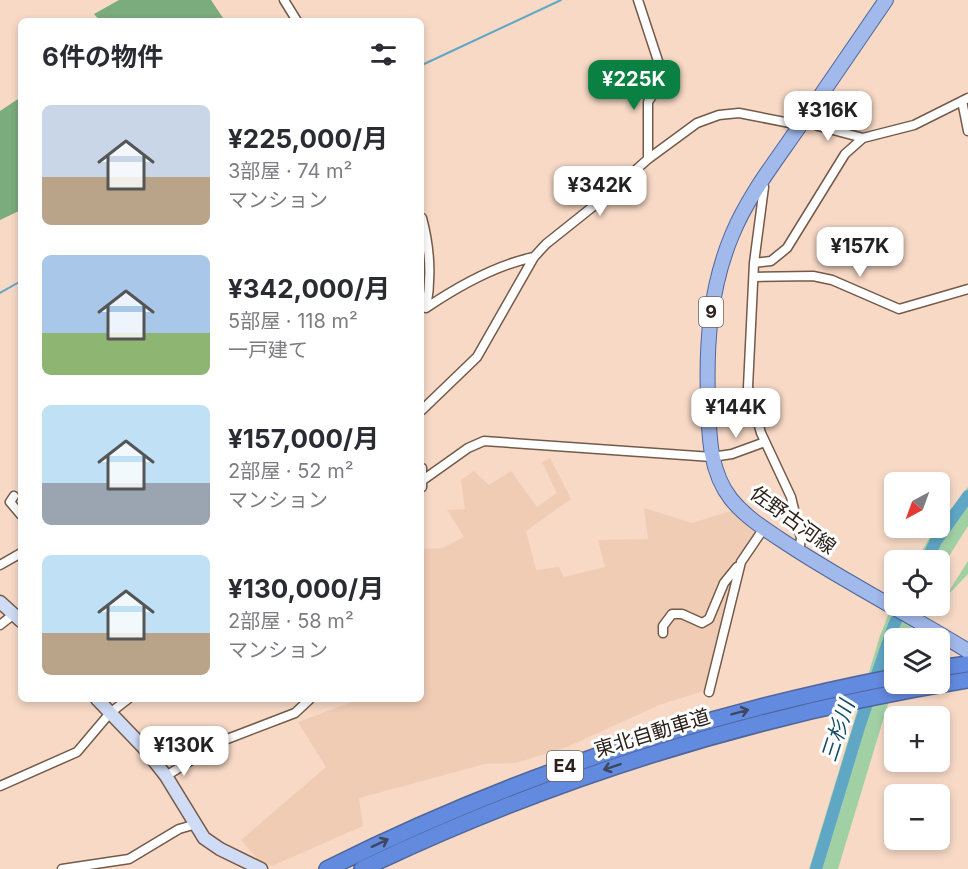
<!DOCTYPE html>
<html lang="ja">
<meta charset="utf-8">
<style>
body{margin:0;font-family:Inter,"Noto Sans JP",sans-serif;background:#f2f2f3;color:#2b2b33;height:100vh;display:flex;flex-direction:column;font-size:22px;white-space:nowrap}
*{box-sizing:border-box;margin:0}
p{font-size:20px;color:#7c7c81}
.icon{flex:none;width:33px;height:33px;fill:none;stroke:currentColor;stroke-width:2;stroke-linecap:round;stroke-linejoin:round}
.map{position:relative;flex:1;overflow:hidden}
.sheet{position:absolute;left:18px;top:18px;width:406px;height:684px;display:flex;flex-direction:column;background:#fff;border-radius:9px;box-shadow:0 3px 9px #0003}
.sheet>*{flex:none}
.needle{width:39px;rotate:221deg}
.controls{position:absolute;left:884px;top:472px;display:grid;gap:12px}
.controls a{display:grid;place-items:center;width:66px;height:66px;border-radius:9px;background:#fff;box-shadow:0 3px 9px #0003;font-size:30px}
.price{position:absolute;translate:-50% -51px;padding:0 14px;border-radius:12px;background:#fff;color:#222;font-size:20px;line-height:39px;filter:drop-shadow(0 2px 3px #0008)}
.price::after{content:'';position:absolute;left:50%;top:36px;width:18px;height:14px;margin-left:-9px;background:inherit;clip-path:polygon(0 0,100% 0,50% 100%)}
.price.active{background:#0b8043;color:#fff}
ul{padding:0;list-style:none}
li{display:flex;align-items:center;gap:18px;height:150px;padding:0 24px}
li span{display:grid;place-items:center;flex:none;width:168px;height:120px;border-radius:9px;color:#555}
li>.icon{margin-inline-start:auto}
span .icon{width:72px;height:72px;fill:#fffc;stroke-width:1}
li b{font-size:26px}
h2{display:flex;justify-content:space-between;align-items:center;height:72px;padding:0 24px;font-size:26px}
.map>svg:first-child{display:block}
</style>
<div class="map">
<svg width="968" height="869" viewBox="0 0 968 869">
<rect width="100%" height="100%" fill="#f7d9c6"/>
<path fill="#f0ccb5" d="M 550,458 L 571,499 L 526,531 L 536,570 L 559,567 L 564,577 L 605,567 L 598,540 L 648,539 L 644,508 L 692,523 L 734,510 L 754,527 L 756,532 L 737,562 L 707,690 L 659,705 L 567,747 L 516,763 L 485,764 L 359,798 L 363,826 L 272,866 L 260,862 L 241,840 L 326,767 L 298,722 L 360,699 L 422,699 L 422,549 L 442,548 L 464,537 L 447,510 L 465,509 L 461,480 L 474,471 L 489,485 L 511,471 L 537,507 L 557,493 L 542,462 Z"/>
<path fill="#a2d0a5" d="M 968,487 L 968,526 L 939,572 L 939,561 L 916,561 L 934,530 L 939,528 L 939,524 Z
M 968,561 L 968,574 L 944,599 Z
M 894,600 L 894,606 L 920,606 L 907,639 L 894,639 L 894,684 L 838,869 L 809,869 L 880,636 Z"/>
<path fill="#7aac7e" d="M 119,0 L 211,0 L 225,21 L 100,21 L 94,14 Z
M 21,97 L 21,210 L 0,220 L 0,111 Z"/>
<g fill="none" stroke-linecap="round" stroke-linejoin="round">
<path stroke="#60a7c6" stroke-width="2" d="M 422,65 L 561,0
M 0,293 L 21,281"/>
<path stroke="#60a7c6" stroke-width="12" d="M 926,561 L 936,541 L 968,496
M 816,869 L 860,724 L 894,625 L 903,606"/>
<g stroke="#735a49" stroke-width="11">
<path id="street" d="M 284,0 L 297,21
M 638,0 L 660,67 L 657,88 L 648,102 L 648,159
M 962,101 L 968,131
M 805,118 L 818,126 L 863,138
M 761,181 L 764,187 L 754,263 L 748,387 L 761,433 L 791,497 L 801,538 L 799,552
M 422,218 C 430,248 432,277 426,308 C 457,287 496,265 534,257
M 754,263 L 771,261 L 787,248 L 845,154 L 863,138 L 914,125 L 968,98
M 754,277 L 813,276 L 832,280 L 899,309 L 968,289
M 422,410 L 477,357 L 534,257 L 546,244 L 610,193 L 648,159 L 697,123 L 719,115 L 739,113 L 800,125
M 422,468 L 422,487
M 423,480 L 468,448 L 484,441 L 712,457 L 732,454 L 765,442
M 14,496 L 10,502 L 21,515
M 0,565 L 21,553
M 0,625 L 14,614
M 663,633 L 663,626 L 672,614 L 682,614 L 702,623 L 709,619 L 724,583 L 737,567
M 709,692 L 741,562 L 764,528
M 166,776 L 222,741 L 295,713 L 310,699
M 0,786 L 77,752 L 110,713 L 128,699
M 62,869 L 129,859 L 179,829 L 193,825"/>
</g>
<g stroke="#735a49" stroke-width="15">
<path id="secondary" d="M 0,602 L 21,621
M 97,699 L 144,748 L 166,776 L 204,838 L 220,849 L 261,869"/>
</g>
<g stroke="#4f669a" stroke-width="16">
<path id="primary" d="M 886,0 C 857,42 828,85 799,127 C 775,162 748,196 732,235 C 710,288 706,343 708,400 C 709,434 709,471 731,499 C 747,519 771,533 792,547 C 849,584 910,615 968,651"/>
</g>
<g stroke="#4f669a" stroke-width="18">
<path id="highway" d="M 939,668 L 968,664
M 327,869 C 507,779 697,715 894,677
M 362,869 C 554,777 758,714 968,680"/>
</g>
<use href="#street" stroke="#fff" stroke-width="8"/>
<use href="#secondary" stroke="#d0dcf5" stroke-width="12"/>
<use href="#primary" stroke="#a1b9eb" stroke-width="14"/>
<use href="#highway" stroke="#628ade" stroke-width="15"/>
</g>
<defs><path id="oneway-shaft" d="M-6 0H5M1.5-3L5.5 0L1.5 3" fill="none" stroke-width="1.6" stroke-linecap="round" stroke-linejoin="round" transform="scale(1.5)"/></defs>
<g stroke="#40465f">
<use href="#oneway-shaft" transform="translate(740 712) rotate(-15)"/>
<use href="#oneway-shaft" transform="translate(612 767) rotate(161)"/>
<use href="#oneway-shaft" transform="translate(380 843) rotate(-25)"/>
</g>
<g text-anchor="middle" stroke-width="6" stroke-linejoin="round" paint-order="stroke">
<g fill="#fff" stroke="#6c645f" stroke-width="1.5">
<rect x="699" y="297" width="24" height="30" rx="4.5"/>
<rect x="547" y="751" width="36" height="30" rx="4.5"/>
</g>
<g font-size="18" font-weight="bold" fill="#2d221b">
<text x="711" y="318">9</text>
<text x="565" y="772">E4</text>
</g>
<g font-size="20" fill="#2d221b" stroke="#fff">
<text transform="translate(793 520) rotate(36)" y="7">佐野古河線</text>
<text transform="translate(652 733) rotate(-17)" y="7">東北自動車道</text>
</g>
<g font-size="21" font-style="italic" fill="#114d63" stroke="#fff">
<text transform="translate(838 731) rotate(-72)" y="7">三杉川</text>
</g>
</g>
</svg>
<div class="controls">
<a><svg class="needle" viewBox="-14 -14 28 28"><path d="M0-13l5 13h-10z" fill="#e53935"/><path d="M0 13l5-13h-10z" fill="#7c7c81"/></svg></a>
<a><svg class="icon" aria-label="locate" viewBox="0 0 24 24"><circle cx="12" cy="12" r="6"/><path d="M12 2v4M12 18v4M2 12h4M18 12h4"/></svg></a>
<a><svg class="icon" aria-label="layers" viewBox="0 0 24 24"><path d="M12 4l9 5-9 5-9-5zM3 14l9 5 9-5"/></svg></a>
<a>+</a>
<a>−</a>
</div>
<b class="price active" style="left:634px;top:111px">¥225K</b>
<b class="price" style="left:828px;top:142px">¥316K</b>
<b class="price" style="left:600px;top:217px">¥342K</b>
<b class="price" style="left:860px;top:278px">¥157K</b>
<b class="price" style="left:736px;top:439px">¥144K</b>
<b class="price" style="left:184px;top:777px">¥130K</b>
<section class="sheet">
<h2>6件の物件<svg class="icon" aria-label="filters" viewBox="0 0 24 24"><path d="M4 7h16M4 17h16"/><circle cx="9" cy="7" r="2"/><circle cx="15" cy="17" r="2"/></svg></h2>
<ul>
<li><span style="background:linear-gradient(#c9d6e8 60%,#b9a48a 0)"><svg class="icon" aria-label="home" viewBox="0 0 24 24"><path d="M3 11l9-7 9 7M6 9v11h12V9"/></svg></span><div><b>¥225,000/月</b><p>3部屋 · 74 m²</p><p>マンション</p></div></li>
<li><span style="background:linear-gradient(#a9c7e8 65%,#8fb573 0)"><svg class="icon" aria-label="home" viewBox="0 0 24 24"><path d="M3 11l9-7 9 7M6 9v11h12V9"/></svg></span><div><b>¥342,000/月</b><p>5部屋 · 118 m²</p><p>一戸建て</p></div></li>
<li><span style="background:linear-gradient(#bfe0f5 65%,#9aa5b1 0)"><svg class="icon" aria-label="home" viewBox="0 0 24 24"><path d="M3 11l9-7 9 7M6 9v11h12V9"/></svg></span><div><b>¥157,000/月</b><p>2部屋 · 52 m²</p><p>マンション</p></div></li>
<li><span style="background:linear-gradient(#bfe0f5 65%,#b9a48a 0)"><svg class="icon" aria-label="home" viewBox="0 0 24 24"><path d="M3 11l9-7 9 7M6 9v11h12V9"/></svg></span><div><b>¥130,000/月</b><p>2部屋 · 58 m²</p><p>マンション</p></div></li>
</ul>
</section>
</div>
